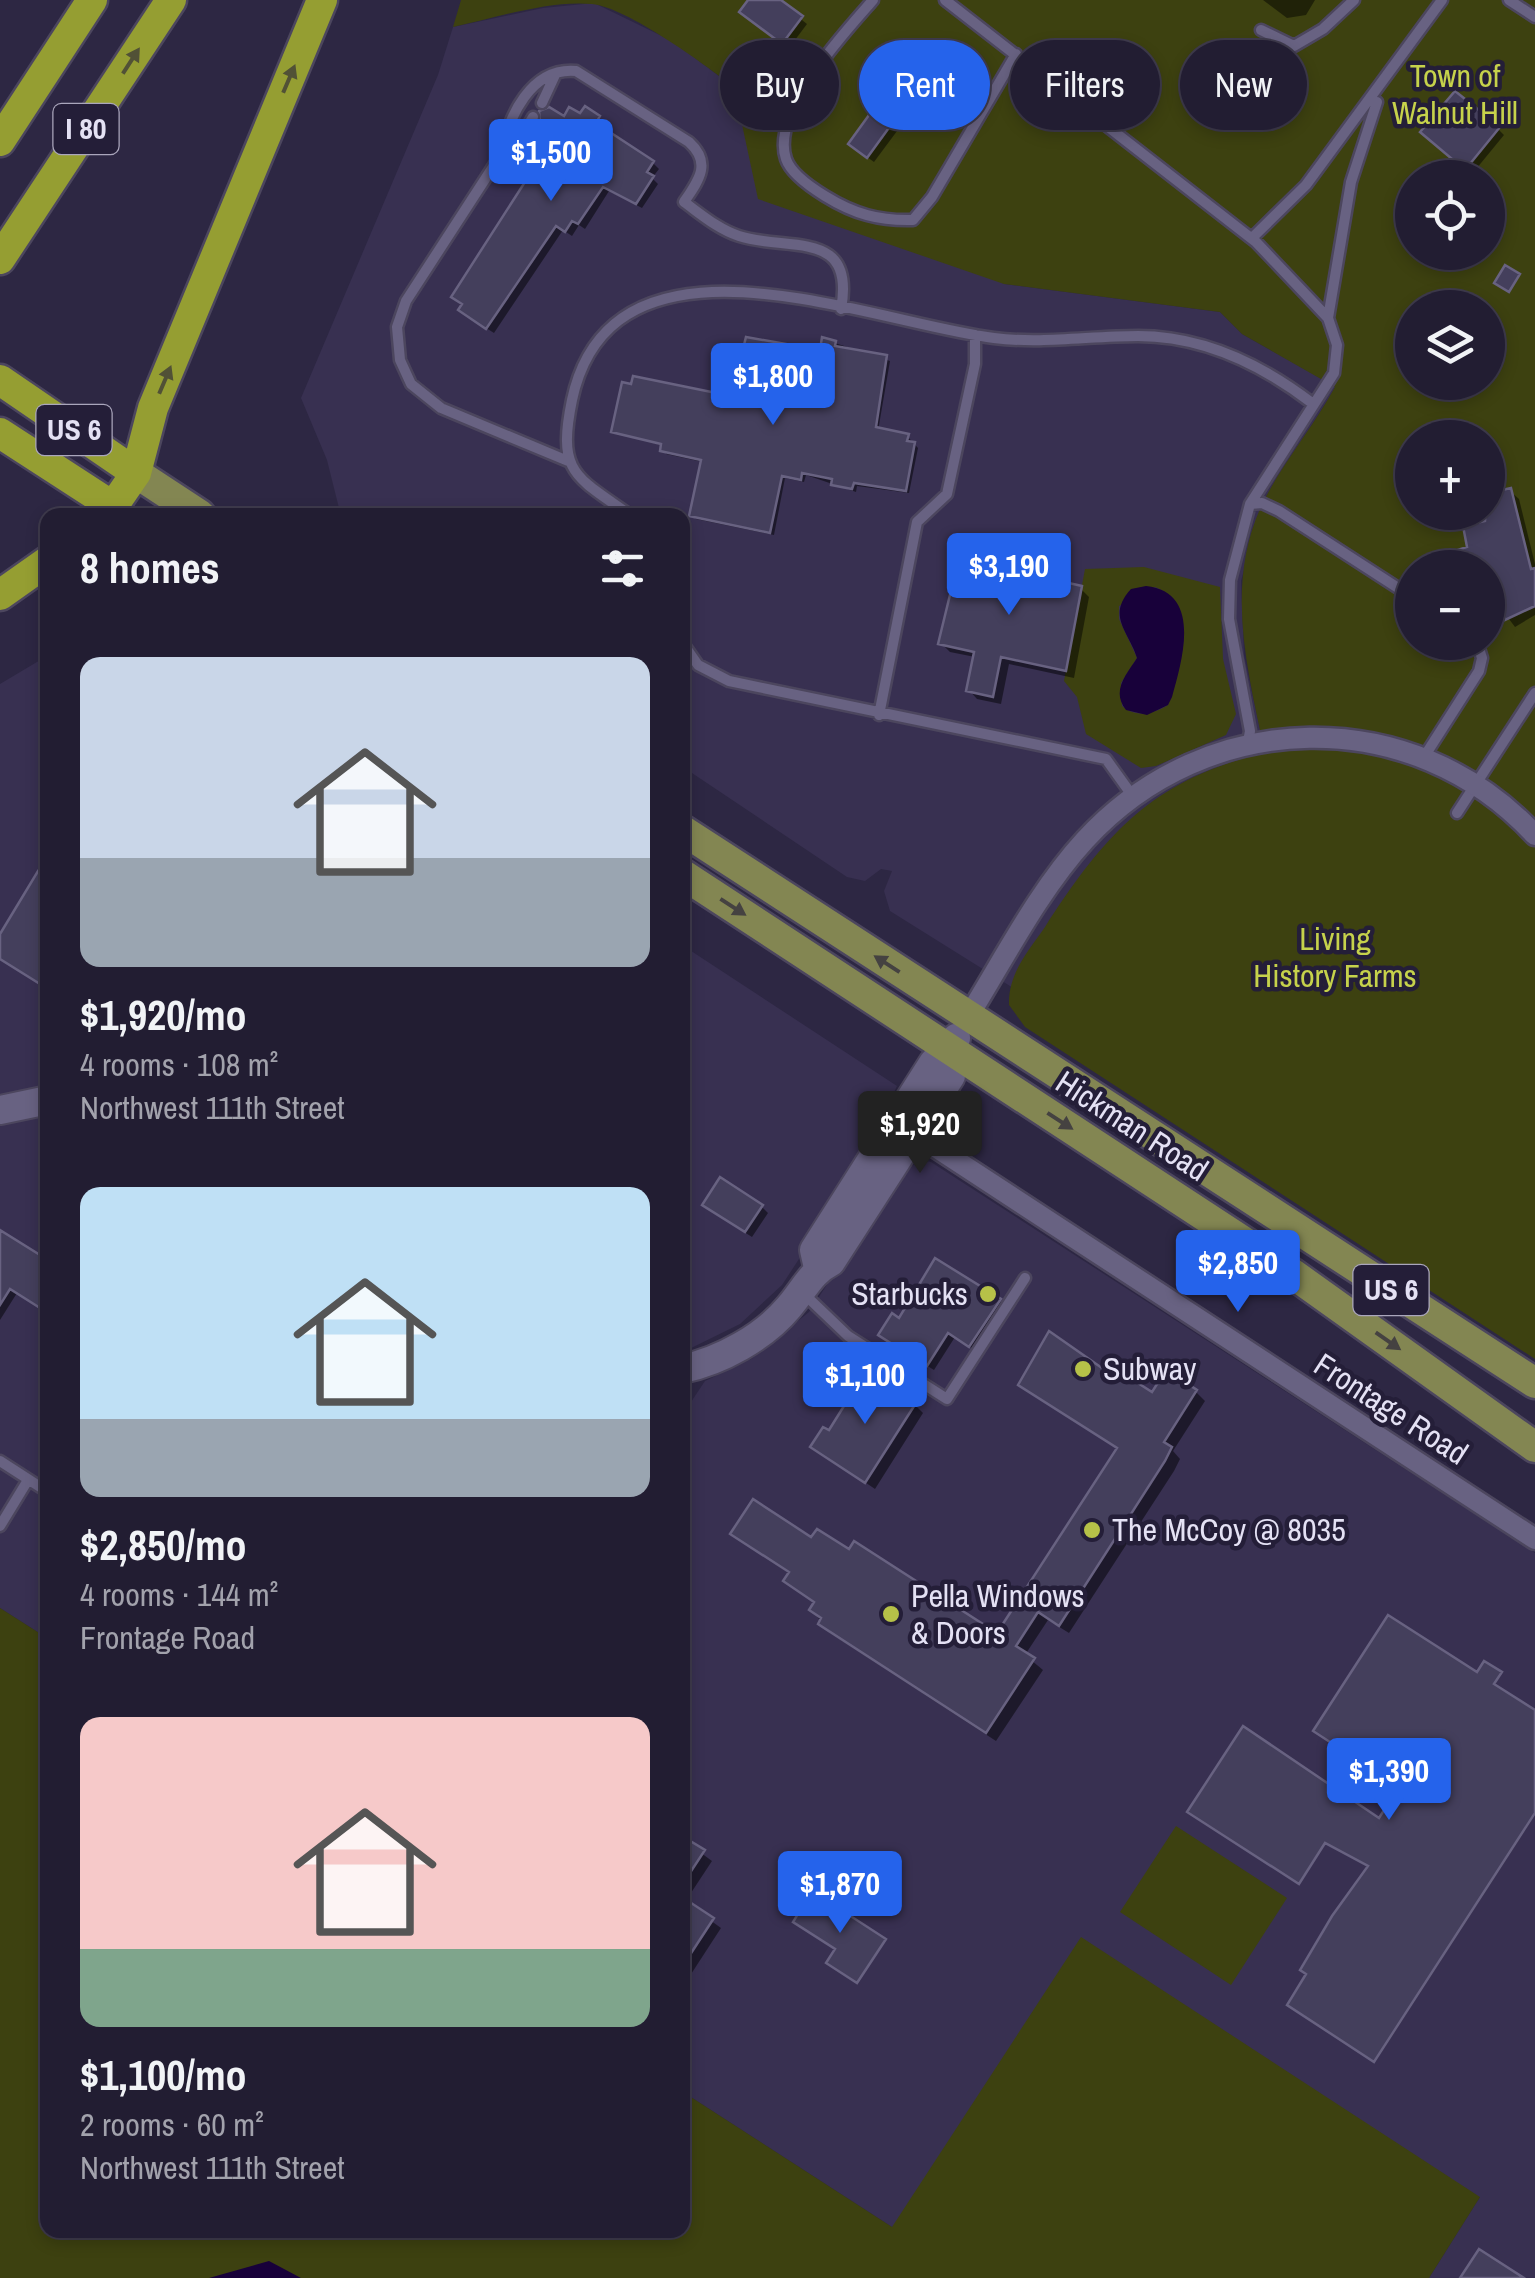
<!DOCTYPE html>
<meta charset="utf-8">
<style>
body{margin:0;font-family:"Archivo Narrow",sans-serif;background:#2a263a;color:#f1f3f6;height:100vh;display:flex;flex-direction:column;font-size:38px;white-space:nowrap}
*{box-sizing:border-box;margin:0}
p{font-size:32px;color:#a2a2ac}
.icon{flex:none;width:55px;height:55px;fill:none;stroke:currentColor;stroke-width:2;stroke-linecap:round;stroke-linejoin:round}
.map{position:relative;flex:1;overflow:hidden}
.details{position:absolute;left:40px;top:508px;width:650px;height:1730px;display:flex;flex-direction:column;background:#221d32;border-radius:20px;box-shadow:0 5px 15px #0003,0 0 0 2px #3f3b4d}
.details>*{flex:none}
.hud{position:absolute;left:720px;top:40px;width:665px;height:90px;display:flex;gap:20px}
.tools{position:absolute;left:1395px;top:160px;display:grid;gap:20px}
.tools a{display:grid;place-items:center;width:110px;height:110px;border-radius:50%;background:#221d32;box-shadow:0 5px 15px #0003,0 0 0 2px #3f3b4d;font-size:50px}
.price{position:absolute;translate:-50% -85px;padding:0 22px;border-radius:10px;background:#2563eb;color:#fff;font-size:32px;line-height:65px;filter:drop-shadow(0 2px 5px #0008)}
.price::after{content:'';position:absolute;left:50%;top:60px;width:30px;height:22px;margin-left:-15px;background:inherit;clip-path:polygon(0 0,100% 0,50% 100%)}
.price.active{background:#222;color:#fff}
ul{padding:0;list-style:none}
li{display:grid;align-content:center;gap:20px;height:530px;padding:0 40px}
li span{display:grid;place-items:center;height:310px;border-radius:20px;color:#555}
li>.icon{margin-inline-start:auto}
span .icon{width:180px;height:180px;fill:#fffc;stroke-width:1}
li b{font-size:42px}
h2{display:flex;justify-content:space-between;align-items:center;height:120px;padding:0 40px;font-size:42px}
.chip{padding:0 35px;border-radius:45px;background:#221d32;box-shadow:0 5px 15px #0003,0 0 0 2px #3f3b4d;font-size:35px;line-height:90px}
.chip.active{background:#2563eb;color:#fff}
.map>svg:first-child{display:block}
</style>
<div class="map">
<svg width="1535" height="2278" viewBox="0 0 1535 2278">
<rect width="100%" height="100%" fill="#2d2743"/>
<path fill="#383051" d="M 594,3 L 672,41 L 734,87 L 743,123 L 1004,284 L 1220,312 L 1242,334 L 1336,387 L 1262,503 L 1241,581 L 1244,655 L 1268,766 L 1023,994 L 890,911 L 884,891 L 892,871 L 881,869 L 865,881 L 847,877 L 683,767 L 682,515 L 340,512 L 327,460 L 301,398 L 438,75 L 453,27 L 543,8 Z
M 47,656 L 47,1086 L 0,1095 L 0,684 Z
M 682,945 L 897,1086 L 863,1161 L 782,1285 L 740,1324 L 683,1352 Z
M 47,1114 L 47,1638 L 0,1608 L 0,1123 Z
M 922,1160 L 931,1162 L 1535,1553 L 1535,2278 L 1429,2278 L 1480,2197 L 892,2227 L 683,2092 L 682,1466 L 691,1402 L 705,1381 L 751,1359 L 809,1312 L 901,1172 Z"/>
<path fill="#3d4110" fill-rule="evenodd" d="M 461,0 L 1535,0 L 1535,1359 L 1025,1027 L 1009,1005 C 1008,975 1026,954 1045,927 C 1104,835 1154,778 1265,753 C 1246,663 1222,575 1269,491 C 1289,455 1316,422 1335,387 L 1242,334 L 1220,312 L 1004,284 L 758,199 L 734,87 C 704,64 628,8 592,4 C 548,0 496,18 453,27 ZM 1412,178 L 1488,178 L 1488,252 L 1412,252 ZM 1412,308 L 1488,308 L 1488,382 L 1412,382 ZM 1412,438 L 1488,438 L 1488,512 L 1412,512 ZM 1412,568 L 1488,568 L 1488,642 L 1412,642 Z
M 1144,567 L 1220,587 L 1223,659 L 1236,714 L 1226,735 L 1156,766 L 1141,768 L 1086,734 L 1077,697 L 1064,681 L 1085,569 ZM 1155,587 C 1203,606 1179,668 1168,705 C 1154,714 1135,718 1122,706 L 1121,683 L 1137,658 L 1119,619 L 1119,606 Z
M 0,1608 L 47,1638 L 48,2230 L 682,2230 L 683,2092 L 892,2227 L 1081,1937 L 1480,2197 L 1429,2278 L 0,2278 Z
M 1176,1826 L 1287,1898 L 1231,1985 L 1120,1912 Z"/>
<path fill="#18013a" d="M 1146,586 C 1203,592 1182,661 1172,697 L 1168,705 L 1147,715 L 1126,710 C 1111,691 1126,675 1137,658 C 1129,632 1106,616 1131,589 Z
M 269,2261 L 301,2278 L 209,2278 Z"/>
<path fill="#0007" d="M 752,0 L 777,0 L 807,24 L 789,48 L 749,18 Z
M 1263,0 L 1315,0 L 1306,15 L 1287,18 Z
M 885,78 L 923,107 L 909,126 L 903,123 L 874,162 L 857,150 L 879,105 Z
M 581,117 L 599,118 L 605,124 L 601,130 L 653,163 L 659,169 L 652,178 L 658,184 L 642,208 L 609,191 L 585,229 L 579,225 L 572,236 L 563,230 L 494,333 L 467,316 L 554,142 L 551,139 L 564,119 Z
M 1498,129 L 1504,135 L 1472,174 L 1429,138 Z
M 835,343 L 890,361 L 878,431 L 907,436 L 918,448 L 909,493 L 857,486 L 856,492 L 806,475 L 804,482 L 785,478 L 774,535 L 696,519 L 692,515 L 703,462 L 666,454 L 664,446 L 614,431 L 733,399 Z
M 1510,491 L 1519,499 L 1535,564 L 1535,615 L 1515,627 L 1506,615 L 1494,618 L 1488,612 L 1488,568 L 1447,568 L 1447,555 L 1470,549 L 1488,523 L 1488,496 Z
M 1030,565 L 1038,575 L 1080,588 L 1089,597 L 1074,678 L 1009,664 L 1001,704 L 977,699 L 969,690 L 975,657 L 950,652 L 941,643 L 989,567 Z
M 762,1207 L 768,1213 L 752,1237 L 711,1211 Z
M 0,1233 L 17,1293 L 0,1320 Z
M 1000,1301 L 1006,1307 L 976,1351 L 955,1337 L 934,1370 L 887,1341 L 900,1322 Z
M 1113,1378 L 1153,1395 L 1196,1392 L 1205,1401 L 1173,1451 L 1180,1459 L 1174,1471 L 1069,1633 L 1048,1620 L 1025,1655 L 1043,1670 L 996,1741 L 830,1633 L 812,1610 L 816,1604 L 786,1581 L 790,1574 L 733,1534 L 812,1541 L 998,1637 L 1119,1450 L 1021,1385 Z
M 915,1405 L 923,1413 L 875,1489 L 813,1447 L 830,1434 Z
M 1485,1664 L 1501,1675 L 1494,1686 L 1535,1713 L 1535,1815 L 1376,2061 L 1290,2005 L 1371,1866 L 1326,1843 L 1300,1883 L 1191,1812 L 1380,1821 Z
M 682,1839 L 712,1861 L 685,1902 L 721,1928 L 682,1988 Z"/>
<path fill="#443f5c" stroke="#686281" stroke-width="2.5" d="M 748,0 L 781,0 L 803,16 L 782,44 L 739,12 Z
M 884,74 L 918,99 L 901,122 L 896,118 L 867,158 L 848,144 L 877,104 L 867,97 Z
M 1455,91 L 1500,127 L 1465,170 L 1420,132 Z
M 585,106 L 600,116 L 596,123 L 654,161 L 647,172 L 654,176 L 636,204 L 603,187 L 578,224 L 572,221 L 565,232 L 556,226 L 486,329 L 458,310 L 462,304 L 451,297 L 552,140 L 542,134 L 546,126 L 540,122 L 539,111 L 549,107 L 564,116 L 569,107 L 580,113 Z
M 1505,265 L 1520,274 L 1509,292 L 1494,283 Z
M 746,337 L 820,350 L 822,337 L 836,341 L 835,346 L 887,355 L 876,427 L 909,434 L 907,441 L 915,442 L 906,491 L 854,483 L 852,489 L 831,485 L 832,479 L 802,473 L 801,480 L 782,476 L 770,533 L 689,516 L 701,460 L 660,451 L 661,444 L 611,432 L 622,382 L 631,384 L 633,376 L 731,396 Z
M 1511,488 L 1531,569 L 1535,568 L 1535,606 L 1505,620 L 1501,607 L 1488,610 L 1488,568 L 1448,568 L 1445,554 L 1467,547 L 1463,526 L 1485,521 L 1488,493 Z
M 1002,557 L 1031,563 L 1030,570 L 1052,575 L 1051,579 L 1082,586 L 1066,671 L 1001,657 L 993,697 L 966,691 L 974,652 L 938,644 L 959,558 L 990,565 L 1000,564 Z
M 38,871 L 48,878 L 48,989 L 0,959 L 0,934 Z
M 720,1177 L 763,1205 L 745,1232 L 702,1205 Z
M 0,1230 L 48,1260 L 48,1313 L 10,1289 L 0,1305 Z
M 935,1258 L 1001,1299 L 969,1347 L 948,1333 L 927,1366 L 878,1335 L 892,1313 L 899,1318 Z
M 1049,1331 L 1112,1375 L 1116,1369 L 1152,1392 L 1166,1370 L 1197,1390 L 1164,1442 L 1172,1447 L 1165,1461 L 1059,1626 L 1038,1612 L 1016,1646 L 1035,1658 L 986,1733 L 818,1624 L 821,1618 L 809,1610 L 814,1602 L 783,1581 L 789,1572 L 730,1534 L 753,1499 L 811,1537 L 817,1529 L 849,1549 L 854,1541 L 997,1633 L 1117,1448 L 1018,1385 Z
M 867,1369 L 916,1403 L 865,1483 L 810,1447 L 823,1427 L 829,1430 Z
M 1388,1615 L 1477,1672 L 1484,1661 L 1502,1672 L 1494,1684 L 1535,1710 L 1535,1813 L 1374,2062 L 1287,2005 L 1306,1974 L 1300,1970 L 1332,1916 L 1368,1866 L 1325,1843 L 1299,1884 L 1187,1812 L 1243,1726 L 1379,1818 L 1399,1787 L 1313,1731 Z
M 682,1836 L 705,1850 L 682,1885 Z
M 812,1891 L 886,1939 L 857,1983 L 826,1963 L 835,1949 L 793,1922 Z
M 682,1897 L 714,1918 L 682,1967 Z
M 1479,2249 L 1524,2278 L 1460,2278 Z"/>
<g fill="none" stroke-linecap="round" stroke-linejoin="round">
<g stroke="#4c465e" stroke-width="15">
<path id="lane" d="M 873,0 C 845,32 770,112 786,159 C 791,174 812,188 825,196 C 854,214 879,221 913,220 L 932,197 L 1016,54
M 945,0 L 1256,242 L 1328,318 L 1337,345 L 1334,373 L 1250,504 L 1230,580 L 1229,619 L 1250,731 L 1248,742
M 1509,0 L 1535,17
M 1261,30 L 1294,46 L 1323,29 L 1354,0
M 542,103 L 555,75
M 502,153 L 521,137 L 533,117
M 1252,238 L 1306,185 L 1442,0
M 1328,318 L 1351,182 L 1377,102
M 568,461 L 441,408 L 411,384 L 400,360 L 397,327 L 406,301 L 502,153 C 508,117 531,67 576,71 L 689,142 C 712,163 699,180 684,202 C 702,215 718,229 739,236 C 788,252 856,228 841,309
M 1250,504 L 1262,503 L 1279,511 L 1412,597
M 630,515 C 575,476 557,473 572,400 C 612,212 871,323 994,338 C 1042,344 1090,336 1138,336 C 1204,336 1261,364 1312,403
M 682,642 L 698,665 L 729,681 L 1106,759 L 1134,798
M 879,715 L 917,522 L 947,494 L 975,364 L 975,335
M 1424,757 L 1479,671 L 1482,658 L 1477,642
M 1457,813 L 1535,693
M 802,1292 L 848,1336 L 947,1399 L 1025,1278
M 0,1461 L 48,1492
M 0,1526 L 28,1480"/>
</g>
<g stroke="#4c465e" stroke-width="25">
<path id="street" d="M 968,1017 C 1004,959 1039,890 1085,840 C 1207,707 1412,702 1535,835
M 914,1133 L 1535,1539"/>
</g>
<g stroke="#4c465e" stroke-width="32">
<path id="secondary" d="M 0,1110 L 48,1100
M 818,1268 L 814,1250 L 933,1063 L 956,1038
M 682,1369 C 721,1361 764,1337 789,1307 C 803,1291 812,1271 831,1262 L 951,1076 L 950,1048"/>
</g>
<g stroke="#4c465e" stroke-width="35">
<path id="primary" d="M 136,473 L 200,515
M 682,830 L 1535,1383
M 682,874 L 1293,1274 L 1535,1447"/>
</g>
<g stroke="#4c465e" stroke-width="35">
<path id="highway" d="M 0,141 L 92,0
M 0,259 L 171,0
M 0,380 L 136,473
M 0,433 L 114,507
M 107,515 L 136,473 L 153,408 L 322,0
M 0,595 L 48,561"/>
</g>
<use href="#lane" stroke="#686282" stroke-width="10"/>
<use href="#street" stroke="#686282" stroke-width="20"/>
<use href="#secondary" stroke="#686282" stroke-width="28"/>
<use href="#primary" stroke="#838652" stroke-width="30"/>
<use href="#highway" stroke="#959e32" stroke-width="30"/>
</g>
<defs><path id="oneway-solid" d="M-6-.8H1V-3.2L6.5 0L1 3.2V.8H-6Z" transform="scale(2.5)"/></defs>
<g fill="#515136">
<use href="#oneway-solid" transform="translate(131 61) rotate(-57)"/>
<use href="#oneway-solid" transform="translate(289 79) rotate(-67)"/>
<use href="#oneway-solid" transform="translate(165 380) rotate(-67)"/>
</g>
<g fill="#454241">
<use href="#oneway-solid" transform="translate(733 907) rotate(33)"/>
<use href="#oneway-solid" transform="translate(887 964) rotate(-147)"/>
<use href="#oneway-solid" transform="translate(1060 1121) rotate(33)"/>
<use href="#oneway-solid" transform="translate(1388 1341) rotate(35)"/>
</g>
<g fill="#b6c148" stroke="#241e38" stroke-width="4">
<circle cx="988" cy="1294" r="10"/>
<circle cx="1083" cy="1369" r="10"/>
<circle cx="1092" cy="1530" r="10"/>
<circle cx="891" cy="1614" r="10"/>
</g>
<g text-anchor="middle" stroke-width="9" stroke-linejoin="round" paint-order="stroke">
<g fill="#241e38" stroke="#aaa6bc" stroke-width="2.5">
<rect x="53.5" y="104" width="65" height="50" rx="8"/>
<rect x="36.5" y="405" width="75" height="50" rx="8"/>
<rect x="1353.5" y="1265" width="75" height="50" rx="8"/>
</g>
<g font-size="30" font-weight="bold" fill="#e4e1f4">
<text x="86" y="139">I 80</text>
<text x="74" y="440">US 6</text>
<text x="1391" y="1300">US 6</text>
</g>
<g font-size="32" fill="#c6d24b" stroke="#241e38">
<text x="1455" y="87">Town of<tspan x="1455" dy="37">Walnut Hill</tspan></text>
<text x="1335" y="950">Living<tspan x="1335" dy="37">History Farms</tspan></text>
</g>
<g font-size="32" fill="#e4e1f4" stroke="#241e38">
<text transform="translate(1132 1126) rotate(33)" y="11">Hickman Road</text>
<text transform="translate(1391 1409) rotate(33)" y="11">Frontage Road</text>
</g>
<g font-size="32" fill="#e4e1f4" stroke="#241e38" text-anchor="start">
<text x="968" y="1305" text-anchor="end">Starbucks</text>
<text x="1103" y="1380">Subway</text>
<text x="1112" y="1541">The McCoy @ 8035</text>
<text x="911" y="1607">Pella Windows<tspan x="911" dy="37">&amp; Doors</tspan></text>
</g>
</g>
</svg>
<div class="tools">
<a><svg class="icon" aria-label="locate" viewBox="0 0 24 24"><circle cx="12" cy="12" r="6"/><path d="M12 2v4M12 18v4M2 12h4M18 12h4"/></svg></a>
<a><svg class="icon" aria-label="layers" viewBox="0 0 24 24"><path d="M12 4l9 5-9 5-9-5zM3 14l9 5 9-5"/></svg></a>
<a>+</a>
<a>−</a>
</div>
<b class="price" style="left:551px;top:204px">$1,500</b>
<b class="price" style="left:773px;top:428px">$1,800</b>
<b class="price" style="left:1009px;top:618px">$3,190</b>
<b class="price active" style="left:920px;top:1176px">$1,920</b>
<b class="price" style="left:1238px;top:1315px">$2,850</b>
<b class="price" style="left:865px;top:1427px">$1,100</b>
<b class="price" style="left:1389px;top:1823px">$1,390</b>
<b class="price" style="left:840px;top:1936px">$1,870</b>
<div class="hud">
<a class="chip">Buy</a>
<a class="chip active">Rent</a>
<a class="chip">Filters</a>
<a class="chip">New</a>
</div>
<section class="details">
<h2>8 homes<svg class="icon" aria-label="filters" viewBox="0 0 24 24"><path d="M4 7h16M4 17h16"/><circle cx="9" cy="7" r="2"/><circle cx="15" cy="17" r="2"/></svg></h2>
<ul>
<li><span style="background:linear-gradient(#c9d6e8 65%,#9aa5b1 0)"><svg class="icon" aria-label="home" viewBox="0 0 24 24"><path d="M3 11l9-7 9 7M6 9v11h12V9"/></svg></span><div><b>$1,920/mo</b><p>4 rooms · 108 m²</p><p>Northwest 111th Street</p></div></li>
<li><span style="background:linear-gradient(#bfe0f5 75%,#9aa5b1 0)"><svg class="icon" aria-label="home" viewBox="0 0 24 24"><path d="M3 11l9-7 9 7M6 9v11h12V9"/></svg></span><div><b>$2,850/mo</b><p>4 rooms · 144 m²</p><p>Frontage Road</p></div></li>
<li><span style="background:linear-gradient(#f6c9c9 75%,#7fa58c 0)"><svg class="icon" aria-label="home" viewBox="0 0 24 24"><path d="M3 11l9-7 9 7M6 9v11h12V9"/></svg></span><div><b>$1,100/mo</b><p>2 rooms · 60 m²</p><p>Northwest 111th Street</p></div></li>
</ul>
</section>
</div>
